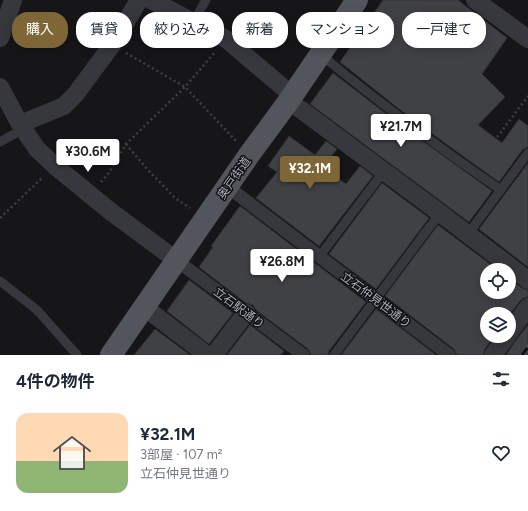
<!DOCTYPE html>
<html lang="ja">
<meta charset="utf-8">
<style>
body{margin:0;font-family:Figtree,"Noto Sans JP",sans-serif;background:#f2f2f3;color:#1f2937;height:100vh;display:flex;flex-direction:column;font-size:15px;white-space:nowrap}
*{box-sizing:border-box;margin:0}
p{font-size:13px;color:#747a83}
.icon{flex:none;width:22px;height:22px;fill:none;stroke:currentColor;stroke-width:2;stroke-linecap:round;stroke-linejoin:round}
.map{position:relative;height:355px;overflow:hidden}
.details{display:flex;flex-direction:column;background:#fff;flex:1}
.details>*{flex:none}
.hud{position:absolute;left:12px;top:12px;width:504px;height:36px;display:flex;gap:8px}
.buttons{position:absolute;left:480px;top:263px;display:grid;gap:8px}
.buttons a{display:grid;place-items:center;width:36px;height:36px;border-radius:50%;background:#fff;box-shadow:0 2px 10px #0003;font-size:20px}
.price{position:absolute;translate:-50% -34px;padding:0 9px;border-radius:4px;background:#fff;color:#222;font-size:13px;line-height:26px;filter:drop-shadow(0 1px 2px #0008)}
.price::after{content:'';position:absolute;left:50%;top:24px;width:12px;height:9px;margin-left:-6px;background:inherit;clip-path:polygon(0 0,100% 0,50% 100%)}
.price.selected{background:#7e6636;color:#fff}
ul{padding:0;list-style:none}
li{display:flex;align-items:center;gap:12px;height:100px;padding:0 16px}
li+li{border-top:1px solid #e0e1e3}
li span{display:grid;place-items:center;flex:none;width:112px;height:80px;border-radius:12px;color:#555}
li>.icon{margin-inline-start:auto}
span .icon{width:48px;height:48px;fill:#fffc;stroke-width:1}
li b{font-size:17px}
h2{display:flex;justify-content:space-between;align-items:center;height:48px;padding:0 16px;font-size:17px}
.chip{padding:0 14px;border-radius:16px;background:#fff;box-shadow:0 2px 10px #0003;font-size:14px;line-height:36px}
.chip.selected{background:#7e6636;color:#fff}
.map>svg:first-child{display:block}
</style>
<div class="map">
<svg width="528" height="355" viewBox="0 0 528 355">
<rect width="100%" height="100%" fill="#161618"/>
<path fill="#404145" stroke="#303034" d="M 383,0 L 458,0 L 507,38 L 482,74 L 505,97 L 478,125 L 502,143 L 519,119 L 528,126 L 528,147 L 523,149 L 499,182 L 413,120 L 340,62 Z
M 333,73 L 406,129 L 492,191 L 469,222 L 310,104 Z
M 289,136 L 315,155 L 326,141 L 337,149 L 323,167 L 346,184 L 360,166 L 373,176 L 319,246 L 256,198 L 277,172 L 268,166 Z
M 528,163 L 528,267 L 479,229 Z
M 382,183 L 429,218 L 376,289 L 329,254 Z
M 240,206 L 366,302 L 329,351 L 328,355 L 311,355 L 308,349 L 256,310 L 253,305 L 246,303 L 199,267 L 213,247 L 211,246 Z
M 438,225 L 498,270 L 487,270 L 487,292 L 509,292 L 509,279 L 522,288 L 528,290 L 528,297 L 523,298 L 520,301 L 509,315 L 509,314 L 487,314 L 487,336 L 494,336 L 485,349 L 483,355 L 457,355 L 454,349 L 385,296 Z
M 189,280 L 233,313 L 209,344 L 167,311 Z
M 376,309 L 436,355 L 341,355 Z
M 250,325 L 284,351 L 281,355 L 227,355 Z
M 528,325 L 528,355 L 506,355 L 516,340 Z
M 155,329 L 190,355 L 134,355 Z"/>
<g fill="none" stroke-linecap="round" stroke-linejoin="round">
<path stroke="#3d3f44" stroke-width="2.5" stroke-dasharray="2 3" stroke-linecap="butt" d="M 126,53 L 185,87 L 237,142
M 126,144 L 147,169 L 175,198 L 190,208
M 479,161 L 528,96
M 101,182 L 108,174 L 126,144 L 185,87 L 216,51
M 450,200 L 465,180
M 0,218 L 43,177"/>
<path stroke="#37383d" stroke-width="9" d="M 193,22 L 206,0
M 321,55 C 379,102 439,148 501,190
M 0,142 L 23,129
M 468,234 L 528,153
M 319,257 L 384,171
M 0,281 L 37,310 L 77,355
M 334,355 L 440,213"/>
<path stroke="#37383d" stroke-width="13" d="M 228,187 L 449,355
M 176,260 L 303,355"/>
<path stroke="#37383d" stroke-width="18" d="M 151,0 L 226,39 L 292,95
M 475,0 L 528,39
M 0,38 L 13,0
M 0,87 L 20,124 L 37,149 L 55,166 L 110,211 L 176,260
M 288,102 L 300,109 L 440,213 L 528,280
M 20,124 L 64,106 L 75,95 L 112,45 L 139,0
M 144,307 L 207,355
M 509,333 L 528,307
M 214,355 L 246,313
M 493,355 L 507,336"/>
<path stroke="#53555c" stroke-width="22" d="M 111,355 L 249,155 L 288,102 L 357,0"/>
<g stroke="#4a4c52" stroke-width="4.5">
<path id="rail" d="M 522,355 L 528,347"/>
</g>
<use href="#rail" stroke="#111113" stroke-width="3" stroke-dasharray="9" stroke-linecap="butt"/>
</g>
<g text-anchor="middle" stroke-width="3" stroke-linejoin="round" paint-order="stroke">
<g font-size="12" fill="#a8adb8" stroke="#111113">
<text transform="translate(234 178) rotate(-55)" y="4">奥戸街道</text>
<text transform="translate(376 300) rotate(37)" y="4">立石仲見世通り</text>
<text transform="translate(239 308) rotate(37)" y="4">立石駅通り</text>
</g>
</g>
</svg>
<div class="buttons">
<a><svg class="icon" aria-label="locate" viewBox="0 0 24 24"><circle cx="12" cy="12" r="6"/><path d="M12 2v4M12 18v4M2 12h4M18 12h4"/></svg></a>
<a><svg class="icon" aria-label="layers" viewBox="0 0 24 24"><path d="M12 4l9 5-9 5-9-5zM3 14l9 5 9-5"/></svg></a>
</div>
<b class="price" style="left:401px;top:148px">¥21.7M</b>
<b class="price" style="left:88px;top:173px">¥30.6M</b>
<b class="price selected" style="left:310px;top:190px">¥32.1M</b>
<b class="price" style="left:282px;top:283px">¥26.8M</b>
<div class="hud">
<a class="chip selected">購入</a>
<a class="chip">賃貸</a>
<a class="chip">絞り込み</a>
<a class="chip">新着</a>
<a class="chip">マンション</a>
<a class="chip">一戸建て</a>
</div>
</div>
<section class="details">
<h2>4件の物件<svg class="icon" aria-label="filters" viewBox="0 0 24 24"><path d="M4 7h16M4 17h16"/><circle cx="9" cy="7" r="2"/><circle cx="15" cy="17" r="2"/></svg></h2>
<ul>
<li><span style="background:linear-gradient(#ffd9b3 60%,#8fb573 0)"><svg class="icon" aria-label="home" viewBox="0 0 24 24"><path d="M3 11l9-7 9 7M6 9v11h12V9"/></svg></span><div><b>¥32.1M</b><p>3部屋 · 107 m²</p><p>立石仲見世通り</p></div><svg class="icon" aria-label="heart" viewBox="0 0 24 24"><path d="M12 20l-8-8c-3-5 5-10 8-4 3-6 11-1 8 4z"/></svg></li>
</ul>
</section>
